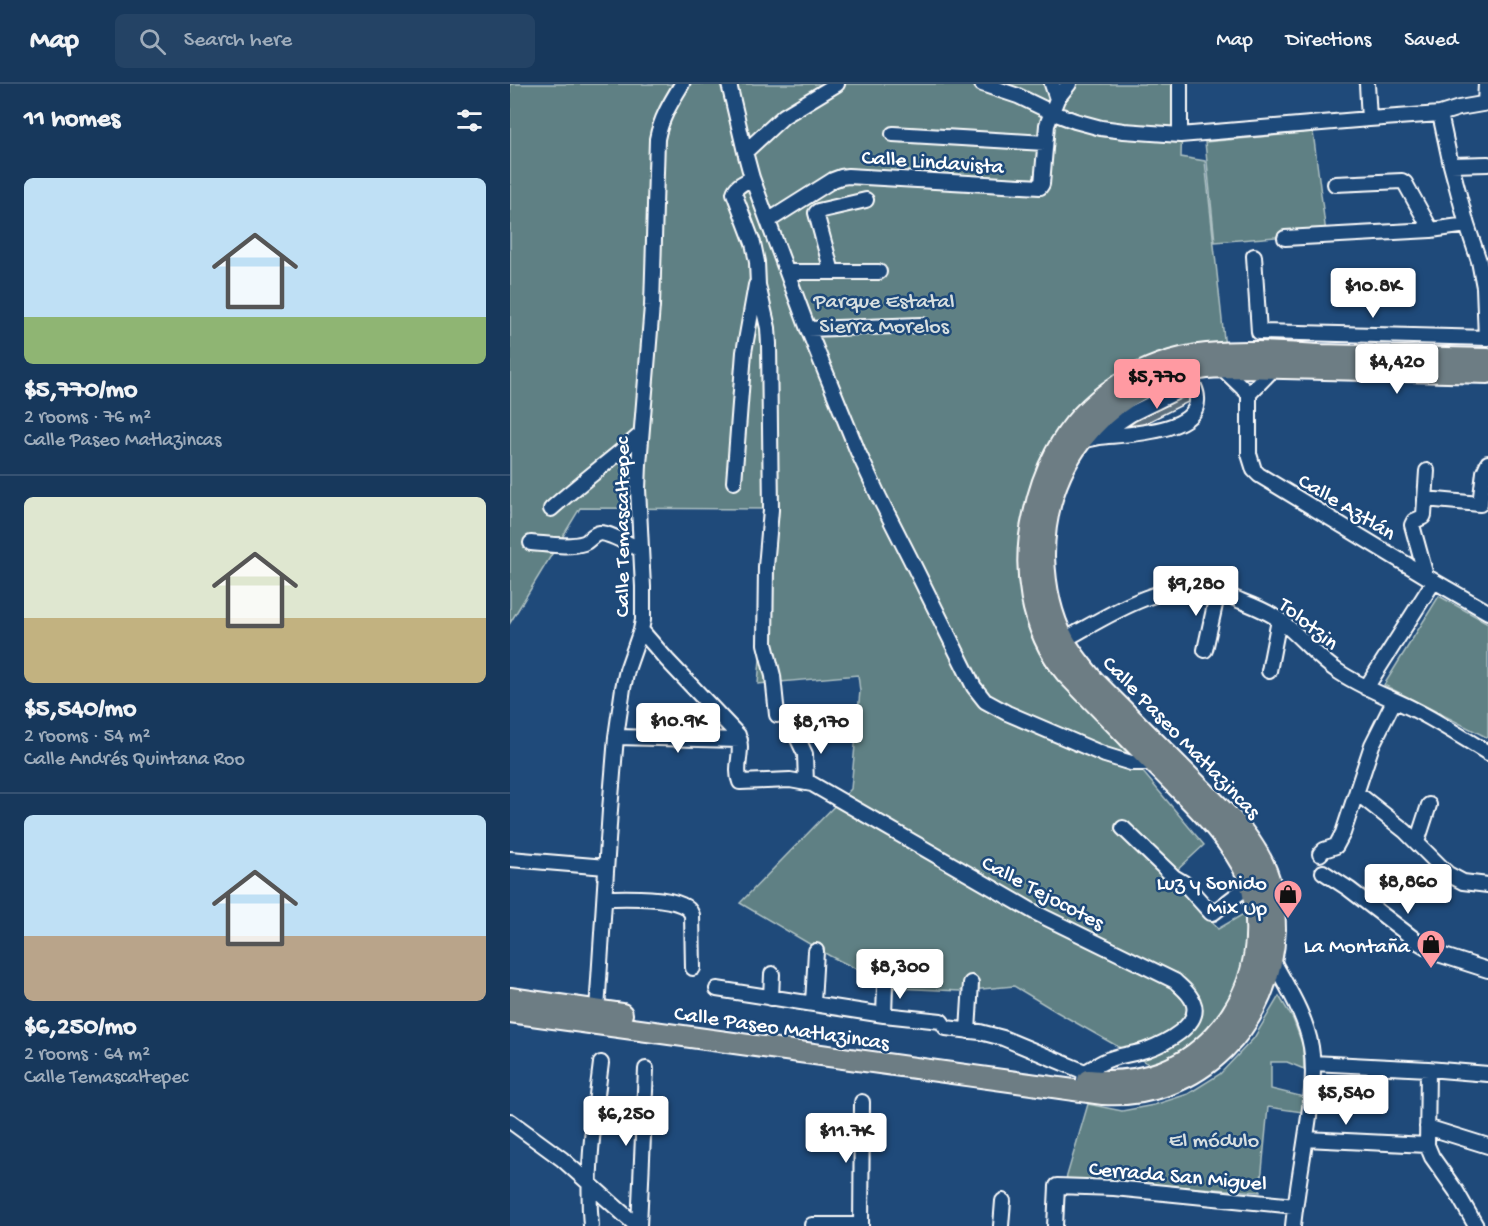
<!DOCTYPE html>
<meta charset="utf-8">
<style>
body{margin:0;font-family:"Gochi Hand",sans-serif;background:#244365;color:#f1f3f6;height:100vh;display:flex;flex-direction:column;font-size:22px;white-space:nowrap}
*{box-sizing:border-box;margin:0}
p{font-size:20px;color:#9eacbb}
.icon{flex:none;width:33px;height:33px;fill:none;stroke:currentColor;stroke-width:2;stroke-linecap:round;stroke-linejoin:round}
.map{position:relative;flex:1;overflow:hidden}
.panel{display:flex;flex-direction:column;background:#17385c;width:510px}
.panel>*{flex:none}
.price{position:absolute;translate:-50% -51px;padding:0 14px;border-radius:6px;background:#fff;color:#222;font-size:20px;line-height:39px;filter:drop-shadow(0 2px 3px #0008)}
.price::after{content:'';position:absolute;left:50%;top:36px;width:18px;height:14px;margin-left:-9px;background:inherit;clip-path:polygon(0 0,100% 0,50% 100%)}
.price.on{background:#ff9aa2;color:#111}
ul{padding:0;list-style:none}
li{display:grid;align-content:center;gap:12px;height:318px;padding:0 24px}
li+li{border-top:2px solid #365272}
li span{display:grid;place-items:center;height:186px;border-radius:9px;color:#555}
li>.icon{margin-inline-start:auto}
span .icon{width:108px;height:108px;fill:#fffc;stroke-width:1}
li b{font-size:26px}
h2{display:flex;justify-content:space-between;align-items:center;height:72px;padding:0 24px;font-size:26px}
header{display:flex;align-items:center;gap:36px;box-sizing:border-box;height:84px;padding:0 30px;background:#17385c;border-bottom:2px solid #365272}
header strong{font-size:28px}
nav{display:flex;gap:33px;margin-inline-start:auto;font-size:21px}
.search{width:420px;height:54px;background:#244365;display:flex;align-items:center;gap:15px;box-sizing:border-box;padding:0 21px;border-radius:9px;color:#9eacbb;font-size:22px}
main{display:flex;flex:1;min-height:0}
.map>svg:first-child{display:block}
</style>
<header>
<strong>Map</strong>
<div class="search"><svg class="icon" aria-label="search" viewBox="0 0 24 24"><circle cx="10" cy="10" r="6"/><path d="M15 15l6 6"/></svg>Search here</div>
<nav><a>Map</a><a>Directions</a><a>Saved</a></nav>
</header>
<main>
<section class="panel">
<h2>11 homes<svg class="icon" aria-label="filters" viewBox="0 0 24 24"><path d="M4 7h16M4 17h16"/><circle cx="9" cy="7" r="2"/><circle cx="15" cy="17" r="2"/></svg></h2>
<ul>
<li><span style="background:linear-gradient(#bfe0f5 75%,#8fb573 0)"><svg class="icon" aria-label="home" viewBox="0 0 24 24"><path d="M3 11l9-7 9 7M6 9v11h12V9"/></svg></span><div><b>$5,770/mo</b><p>2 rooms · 76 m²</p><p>Calle Paseo Matlazincas</p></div></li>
<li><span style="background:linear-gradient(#dfe7d0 65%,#c2b280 0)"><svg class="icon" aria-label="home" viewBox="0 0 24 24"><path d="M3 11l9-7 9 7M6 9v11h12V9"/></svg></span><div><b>$5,540/mo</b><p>2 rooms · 54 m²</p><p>Calle Andrés Quintana Roo</p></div></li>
<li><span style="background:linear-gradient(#bfe0f5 65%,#b9a48a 0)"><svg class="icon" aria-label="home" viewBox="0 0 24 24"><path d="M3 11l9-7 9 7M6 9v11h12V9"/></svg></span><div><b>$6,250/mo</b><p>2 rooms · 64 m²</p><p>Calle Temascaltepec</p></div></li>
</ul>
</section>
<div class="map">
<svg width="978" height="1142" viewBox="0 0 978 1142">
<rect width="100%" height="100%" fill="#1f4a7a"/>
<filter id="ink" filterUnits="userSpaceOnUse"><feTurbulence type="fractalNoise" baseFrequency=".0167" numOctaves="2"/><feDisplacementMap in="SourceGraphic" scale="12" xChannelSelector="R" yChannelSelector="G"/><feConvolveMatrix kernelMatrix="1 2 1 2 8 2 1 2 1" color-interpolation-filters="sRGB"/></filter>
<g filter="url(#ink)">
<path fill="#5e8084" stroke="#aec0c2" stroke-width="1.5" d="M 0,0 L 673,0 L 671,73 L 695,77 L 717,283 L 632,303 L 538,390 L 530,565 L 694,761 L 665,788 L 708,845 L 737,828 L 747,876 L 672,999 L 547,928 L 504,902 L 450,907 L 385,904 L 320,872 L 230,819 L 341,705 L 350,607 L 348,591 L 248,600 L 262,425 L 70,424 L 0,539 Z
M 803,48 L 816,149 L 705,158 L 695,58 Z
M 929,512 L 978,539 L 978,654 L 874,601 Z
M 769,912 L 783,935 L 793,962 L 794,985 L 777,978 L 761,978 L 761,1005 L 794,1013 L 792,1028 L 758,1023 L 750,1108 L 556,1095 L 578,1020 L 612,1027 L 644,1021 L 678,1010 L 710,990 L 744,954 Z"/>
<path fill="#5e717f" stroke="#fff" stroke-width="1.5" d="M 674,306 L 686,314 L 620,347 L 609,338 Z"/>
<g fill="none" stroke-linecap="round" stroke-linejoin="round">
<g stroke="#fff" stroke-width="18">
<path id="minor" d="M 219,0 L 235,68 L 242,94 L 298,245 L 348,368 L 369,413 L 400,474 L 464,603 L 475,617 L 497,629 L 595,671 L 621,679 L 648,679
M 472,0 L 508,12 L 541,28 L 565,37 L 591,44 L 614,47 L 670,51 L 859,35 L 930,30 L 949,24 L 978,19
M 857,0 L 859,35
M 547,15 L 559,0
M 975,19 L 976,0
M 930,30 L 941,81 L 957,141 L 969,177 L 974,203 L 976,254
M 383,50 L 535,59
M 670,51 L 670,0
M 235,68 L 274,32 L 327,0
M 941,81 L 978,80
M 242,94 C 236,98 226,101 224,109 L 243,159 L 247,178 L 248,201 L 258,244 L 259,260 L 261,426 L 256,483 L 255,560 L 263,592 L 267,631
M 825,100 L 892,97 L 895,99 L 921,146
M 258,137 L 323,96 L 331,93 L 338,92 L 530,103 L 532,100 L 537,41 L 547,15 L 542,0
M 775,154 L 921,146 L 957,141
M 744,172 L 749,248 L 978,254
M 277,188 L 369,188
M 322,188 L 306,129 L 308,127 L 356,116
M 298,245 L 412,241
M 711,283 L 739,310
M 765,283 L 739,310 L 739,370 L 744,386 L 749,391 L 924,497 L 978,528
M 588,352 L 621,330 L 682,300
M 571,357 C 577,356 583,354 589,353 C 613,350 690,350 687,314 C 687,305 680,295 676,288
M 224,398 L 234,268 L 246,201
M 915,415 L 970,420 L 974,388 L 978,379
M 41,425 C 70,399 101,376 130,351
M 21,459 C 37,460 58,464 74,459 C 80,457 82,450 90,449 C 100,449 120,461 130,465
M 916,492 L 902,441 L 904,437 L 913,433 L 914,431 L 917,387
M 131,546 L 157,576 L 228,651 C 234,666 224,684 230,698 L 280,696 L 302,700 L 526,829 L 665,897 C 671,903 680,909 683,918 C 693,941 653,960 636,966 C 624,970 611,971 600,975 C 591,978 583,984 575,988 L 574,996
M 554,556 C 596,533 652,495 702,506 C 712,508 722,513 731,517 C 744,522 757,527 768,535 C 789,550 805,572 826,586 C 850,603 877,612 903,625 C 929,638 953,654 978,669
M 695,566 L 708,507
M 759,587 L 769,536
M 856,604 L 924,497
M 106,653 L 230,656
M 287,653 L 295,670 L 296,699
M 847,709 L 895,747 L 938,790 L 953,798 L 978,801
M 613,744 L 664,793 L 674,799 L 701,829 L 703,829 L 741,800
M 907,758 L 919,721
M 810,770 L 814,766 L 826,762 L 833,749 L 862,661 L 884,617
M 0,775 L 96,783
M 813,788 L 839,805 L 908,858 L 928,870 L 978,886
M 95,814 C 115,814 154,812 172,821 C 177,823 180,826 182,831 L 183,884
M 762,875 C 777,903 796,932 801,963 C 805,986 802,1009 799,1032 C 794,1069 787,1105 783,1142
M 207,905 L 374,931 L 431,937 L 436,944 L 470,948 L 493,954 L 575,988
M 261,914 L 262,890
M 303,919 L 306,867
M 87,926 L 100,726 L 106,653 L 113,604 L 117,586 L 131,546 L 133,536 L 133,503 L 128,405 L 129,380 L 142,222 L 147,55 C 151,34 161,18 172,0
M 374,931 L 375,901
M 458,947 L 461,899
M 803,979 L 918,985 L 978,990
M 918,985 L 917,1061 L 922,1073 L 946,1107 L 966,1142
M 0,1037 L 52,1075 L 127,1142
M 917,1043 L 978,1062
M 796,1055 L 917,1061
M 302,1141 L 351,1141
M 81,1142 C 76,1085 84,1036 91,979
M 129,1142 L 136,985
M 351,1142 L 352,1018
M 491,1142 L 493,1117
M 545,1142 L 547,1102 L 604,1104 L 785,1122"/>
</g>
<g stroke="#fff" stroke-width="24">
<path id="highway" d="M 0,914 L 112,930
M 0,928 L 593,1010 C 690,1016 762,939 765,845 C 765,828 764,812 759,795 C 753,775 742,759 730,744 L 584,597 C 573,584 562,571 554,556 C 540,530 535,501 534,472 C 534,383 589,309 677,288 C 695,283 713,283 731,283 L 978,289
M 578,996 C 632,1001 677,986 712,943 C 740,909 750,867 745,824 C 744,814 742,802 738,793 C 720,753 682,718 652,687 C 620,655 588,622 556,589 C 520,545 511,484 524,430 C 528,410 535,389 545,370 C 574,314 634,276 697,270 C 735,266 773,269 810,271 C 866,272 922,274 978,275"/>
</g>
<use href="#minor" stroke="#1f4a7a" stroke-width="14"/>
<use href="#highway" stroke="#6d7d84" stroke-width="20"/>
</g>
</g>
<defs>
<g id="shop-pin" transform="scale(1.5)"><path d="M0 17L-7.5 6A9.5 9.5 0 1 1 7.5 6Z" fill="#ff9aa2" stroke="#1f4a7a"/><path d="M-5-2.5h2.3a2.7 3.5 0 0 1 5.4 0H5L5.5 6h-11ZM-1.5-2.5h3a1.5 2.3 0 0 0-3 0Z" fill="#111"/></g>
</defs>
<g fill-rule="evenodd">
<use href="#shop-pin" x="778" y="810"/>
<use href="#shop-pin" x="921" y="860"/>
</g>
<g text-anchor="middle" stroke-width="5" stroke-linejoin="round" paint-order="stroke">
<g font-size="22" fill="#fff" stroke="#1f4a7a">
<text transform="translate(423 76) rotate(4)" y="8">Calle Lindavista</text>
<text transform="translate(838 421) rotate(31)" y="8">Calle Aztlán</text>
<text transform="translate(110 443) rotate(-90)" y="8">Calle Temascaltepec</text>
<text transform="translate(800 538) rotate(39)" y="8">Tolotzin</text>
<text transform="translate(673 652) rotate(46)" y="8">Calle Paseo Matlazincas</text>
<text transform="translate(534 807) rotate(28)" y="8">Calle Tejocotes</text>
<text transform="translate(272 942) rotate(8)" y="8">Calle Paseo Matlazincas</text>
<text transform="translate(668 1090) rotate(5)" y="8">Cerrada San Miguel</text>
</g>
<g font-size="22" fill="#d7dfe0" stroke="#1f4a7a">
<text x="374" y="223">Parque Estatal<tspan x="374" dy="25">Sierra Morelos</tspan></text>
<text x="704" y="1062">El módulo</text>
</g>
<g font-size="22" fill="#fff" stroke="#1f4a7a" text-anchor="end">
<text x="757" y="805">Luz y Sonido<tspan x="757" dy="25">Mix Up</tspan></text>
<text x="900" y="868">La Montaña</text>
</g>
</g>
</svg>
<b class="price" style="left:863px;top:235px">$10.8K</b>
<b class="price" style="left:887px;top:311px">$4,420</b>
<b class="price on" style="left:647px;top:326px">$5,770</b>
<b class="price" style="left:686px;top:533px">$9,280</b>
<b class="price" style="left:168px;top:670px">$10.9K</b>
<b class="price" style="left:311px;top:671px">$8,170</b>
<b class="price" style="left:898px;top:831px">$8,860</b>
<b class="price" style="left:390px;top:916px">$8,300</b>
<b class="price" style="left:836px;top:1042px">$5,540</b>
<b class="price" style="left:116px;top:1063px">$6,250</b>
<b class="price" style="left:336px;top:1080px">$11.7K</b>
</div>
</main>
